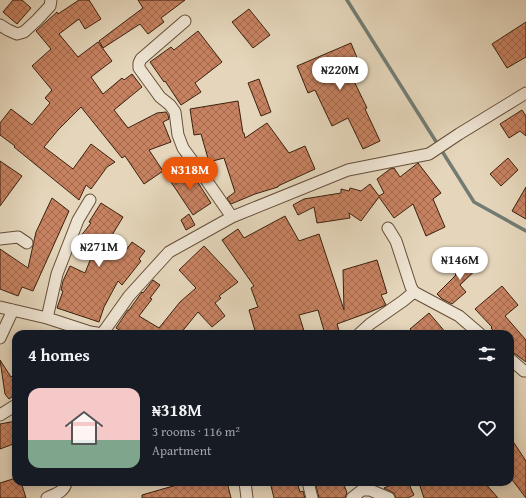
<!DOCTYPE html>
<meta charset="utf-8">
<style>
body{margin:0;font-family:"Gentium Book Plus",serif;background:#242831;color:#f1f3f6;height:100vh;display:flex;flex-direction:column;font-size:15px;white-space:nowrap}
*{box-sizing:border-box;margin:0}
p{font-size:13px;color:#9ea1a6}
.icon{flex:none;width:22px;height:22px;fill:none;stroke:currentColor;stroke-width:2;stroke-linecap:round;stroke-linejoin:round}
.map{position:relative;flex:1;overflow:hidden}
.side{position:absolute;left:12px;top:330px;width:502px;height:156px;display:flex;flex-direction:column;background:#171b24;border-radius:12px;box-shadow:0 2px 10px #0003}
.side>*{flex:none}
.price{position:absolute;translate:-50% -34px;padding:0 9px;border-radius:14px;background:#fff;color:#222;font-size:13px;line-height:26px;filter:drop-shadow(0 1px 2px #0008)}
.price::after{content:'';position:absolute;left:50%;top:24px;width:12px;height:9px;margin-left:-6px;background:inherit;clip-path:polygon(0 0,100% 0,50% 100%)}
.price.selected{background:#ea580c;color:#fff}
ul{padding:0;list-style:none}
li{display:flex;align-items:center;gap:12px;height:100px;padding:0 16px}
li+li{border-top:1px solid #363941}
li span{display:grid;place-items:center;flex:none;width:112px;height:80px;border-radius:12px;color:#555}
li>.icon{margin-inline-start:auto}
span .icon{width:48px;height:48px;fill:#fffc;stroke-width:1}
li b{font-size:17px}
h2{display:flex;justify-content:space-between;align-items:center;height:48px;padding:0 16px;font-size:17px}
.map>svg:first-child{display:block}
</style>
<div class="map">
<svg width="526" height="498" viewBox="0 0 526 498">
<defs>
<pattern id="building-cross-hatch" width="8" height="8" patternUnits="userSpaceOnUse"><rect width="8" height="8" fill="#c78261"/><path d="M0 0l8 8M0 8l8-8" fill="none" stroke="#a36a4e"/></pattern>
</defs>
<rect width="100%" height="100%" fill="#e5d6bb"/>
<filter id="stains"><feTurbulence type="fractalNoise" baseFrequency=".005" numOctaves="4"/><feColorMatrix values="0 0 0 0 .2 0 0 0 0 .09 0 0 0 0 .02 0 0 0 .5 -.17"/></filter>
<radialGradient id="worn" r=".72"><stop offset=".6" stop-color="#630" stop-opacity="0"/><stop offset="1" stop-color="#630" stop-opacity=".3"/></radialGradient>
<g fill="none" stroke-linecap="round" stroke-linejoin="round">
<path stroke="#727c73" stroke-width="3.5" d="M 347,0 L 474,202 L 526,231"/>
</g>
<path fill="url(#building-cross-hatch)" stroke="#3b210e" d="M 13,0 L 22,0 L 31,8 L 17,24 L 3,12 Z
M 79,0 L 89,0 L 101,19 L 85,29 L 79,19 L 59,34 L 78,57 L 98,42 L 112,61 L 91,77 L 103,94 L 122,78 L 124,80 L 132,74 L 142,87 L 114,110 L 128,128 L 157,113 L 166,112 L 168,115 L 169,119 L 163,122 L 171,142 L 149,150 L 163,171 L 144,184 L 125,156 L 122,158 L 81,107 L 58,130 L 44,147 L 73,169 L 91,144 L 115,162 L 107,167 L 91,189 L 86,185 L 79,200 L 14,147 L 15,146 L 0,135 L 0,123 L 11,109 L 32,125 L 50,103 L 45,98 L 52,90 L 32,66 L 51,49 L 36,31 L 57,12 L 58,14 Z
M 138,0 L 185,0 L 161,18 L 164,22 L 148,34 L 140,24 L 103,48 L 99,41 L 143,8 Z
M 249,9 L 270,35 L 253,48 L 232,22 Z
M 526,22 L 526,57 L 507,68 L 492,44 Z
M 198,31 L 222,62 L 195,83 L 201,92 L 181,105 L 165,81 L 164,82 L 150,62 L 171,47 L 174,50 Z
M 351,43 L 362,70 L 351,75 L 367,108 L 365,109 L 380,141 L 363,149 L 348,118 L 332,126 L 315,90 L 308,93 L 297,66 Z
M 259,79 L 271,112 L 261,116 L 248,83 Z
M 238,101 L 243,133 L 244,133 L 245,138 L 267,123 L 289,153 L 305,146 L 315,169 L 278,186 L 278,187 L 255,194 L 231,204 L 227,198 L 235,192 L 224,158 L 209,162 L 201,134 L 194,135 L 190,109 Z
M 522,110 L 526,116 L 526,136 L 520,131 L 509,138 L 500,124 Z
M 508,158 L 518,170 L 501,186 L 490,174 Z
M 0,161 L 22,176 L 0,206 Z
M 418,163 L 441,193 L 433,199 L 445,227 L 426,236 L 413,204 L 394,218 L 379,197 L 361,221 L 349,213 L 350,218 L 317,223 L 314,207 L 298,215 L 293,205 L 304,199 L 341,193 L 341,189 L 349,191 L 350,188 L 361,191 L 370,184 L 379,196 L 384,193 L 377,179 L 390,169 L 394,168 L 400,177 Z
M 188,167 L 211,203 L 193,215 L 169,179 Z
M 526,187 L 526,219 L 512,211 Z
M 52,198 L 69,211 L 33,291 L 22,287 L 18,296 L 0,289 L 0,249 L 28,268 L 36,232 Z
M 101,203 L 123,217 L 109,240 L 126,250 L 132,242 L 145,251 L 139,259 L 141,261 L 122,285 L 118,281 L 104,307 L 99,322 L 57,308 L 63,291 L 61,290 L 63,281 L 70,266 L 85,273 L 93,253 L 77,241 L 91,223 L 89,222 Z
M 189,214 L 195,225 L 186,230 L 181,220 Z
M 285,216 L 299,241 L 319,234 L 344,310 L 343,270 L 377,260 L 387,293 L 381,295 L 386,305 L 370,312 L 337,324 L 340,334 L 325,334 L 318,310 L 299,315 L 305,334 L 256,334 L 249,310 L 258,307 L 251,288 L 254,286 L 222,240 L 238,229 L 244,238 Z
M 204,246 L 238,282 L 219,296 L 221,298 L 215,303 L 225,316 L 212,327 L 198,312 L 180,334 L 126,334 L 116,328 L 128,310 L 129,310 L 142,292 L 143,293 L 153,280 L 160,285 L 150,298 L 152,299 L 139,316 L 159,328 L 180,302 L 196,288 L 179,270 Z
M 477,254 L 484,262 L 460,285 L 466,292 L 452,304 L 442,299 L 437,294 L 456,275 L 455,274 Z
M 502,286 L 518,305 L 505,316 L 526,340 L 526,362 L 514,353 L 510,352 L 510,334 L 496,334 L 491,328 L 492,327 L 475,309 Z
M 429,313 L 447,334 L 415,334 L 410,329 Z
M 0,360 L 11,377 L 16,373 L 16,394 L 9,399 L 5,394 Z
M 16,421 L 16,443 L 0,449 L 0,424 Z
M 510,437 L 526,461 L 526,498 L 510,477 Z
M 16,478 L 16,482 L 21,482 L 26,498 L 0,498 L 0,483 Z
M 187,482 L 227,482 L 231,498 L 142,498 L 142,495 Z
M 270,482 L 297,482 L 300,492 L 303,491 L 305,498 L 274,498 Z
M 327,482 L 343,482 L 347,493 L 345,498 L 319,498 L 316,486 Z
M 398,482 L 408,482 L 414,495 L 408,498 L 396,498 L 394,493 L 384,488 Z
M 432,482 L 484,482 L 498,498 L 424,498 L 420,486 Z"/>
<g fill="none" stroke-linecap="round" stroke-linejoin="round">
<g stroke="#664e39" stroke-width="13">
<path id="street" d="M 185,21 L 141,59 L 139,63 L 139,68 L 160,97 L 170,105 L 175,112 L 178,135 L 183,148 L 202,174 L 232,217
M 0,25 L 8,30 L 17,34 L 24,32 L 37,20 L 50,6 L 51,0
M 388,228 L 396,241 L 411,287 L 414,292 L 459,316 L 480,334
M 0,239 L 18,237 L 27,243
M 0,307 L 47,318 L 90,332 L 103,334
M 47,318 L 57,274 L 78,220 L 90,200
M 102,334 L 129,296 L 169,252 L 232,217 L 348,170 L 429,154 L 459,134 L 526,93
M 359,334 L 370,324 L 403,301 L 414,292
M 0,338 L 13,310
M 510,359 L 524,371 L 526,371
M 0,415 L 16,405
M 245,482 L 247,498
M 308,482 L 312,498
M 47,498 C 55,494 65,492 66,482
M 352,498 L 362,490 L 370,490 L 389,498"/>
</g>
<use href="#street" stroke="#eee4d3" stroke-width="11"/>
</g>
<rect width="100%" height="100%" filter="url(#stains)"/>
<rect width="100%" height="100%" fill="url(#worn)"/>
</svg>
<b class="price" style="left:340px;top:91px">₦220M</b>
<b class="price selected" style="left:190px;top:191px">₦318M</b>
<b class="price" style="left:99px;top:268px">₦271M</b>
<b class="price" style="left:460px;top:281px">₦146M</b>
<section class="side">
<h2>4 homes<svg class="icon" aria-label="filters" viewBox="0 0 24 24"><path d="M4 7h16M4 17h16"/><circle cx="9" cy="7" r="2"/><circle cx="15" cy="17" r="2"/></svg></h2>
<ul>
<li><span style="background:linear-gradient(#f6c9c9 65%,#7fa58c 0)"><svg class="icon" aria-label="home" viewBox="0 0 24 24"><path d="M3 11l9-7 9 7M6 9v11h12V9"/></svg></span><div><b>₦318M</b><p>3 rooms · 116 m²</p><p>Apartment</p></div><svg class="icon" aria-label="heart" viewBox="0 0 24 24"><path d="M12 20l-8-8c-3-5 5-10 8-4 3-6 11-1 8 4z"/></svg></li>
</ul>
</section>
</div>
